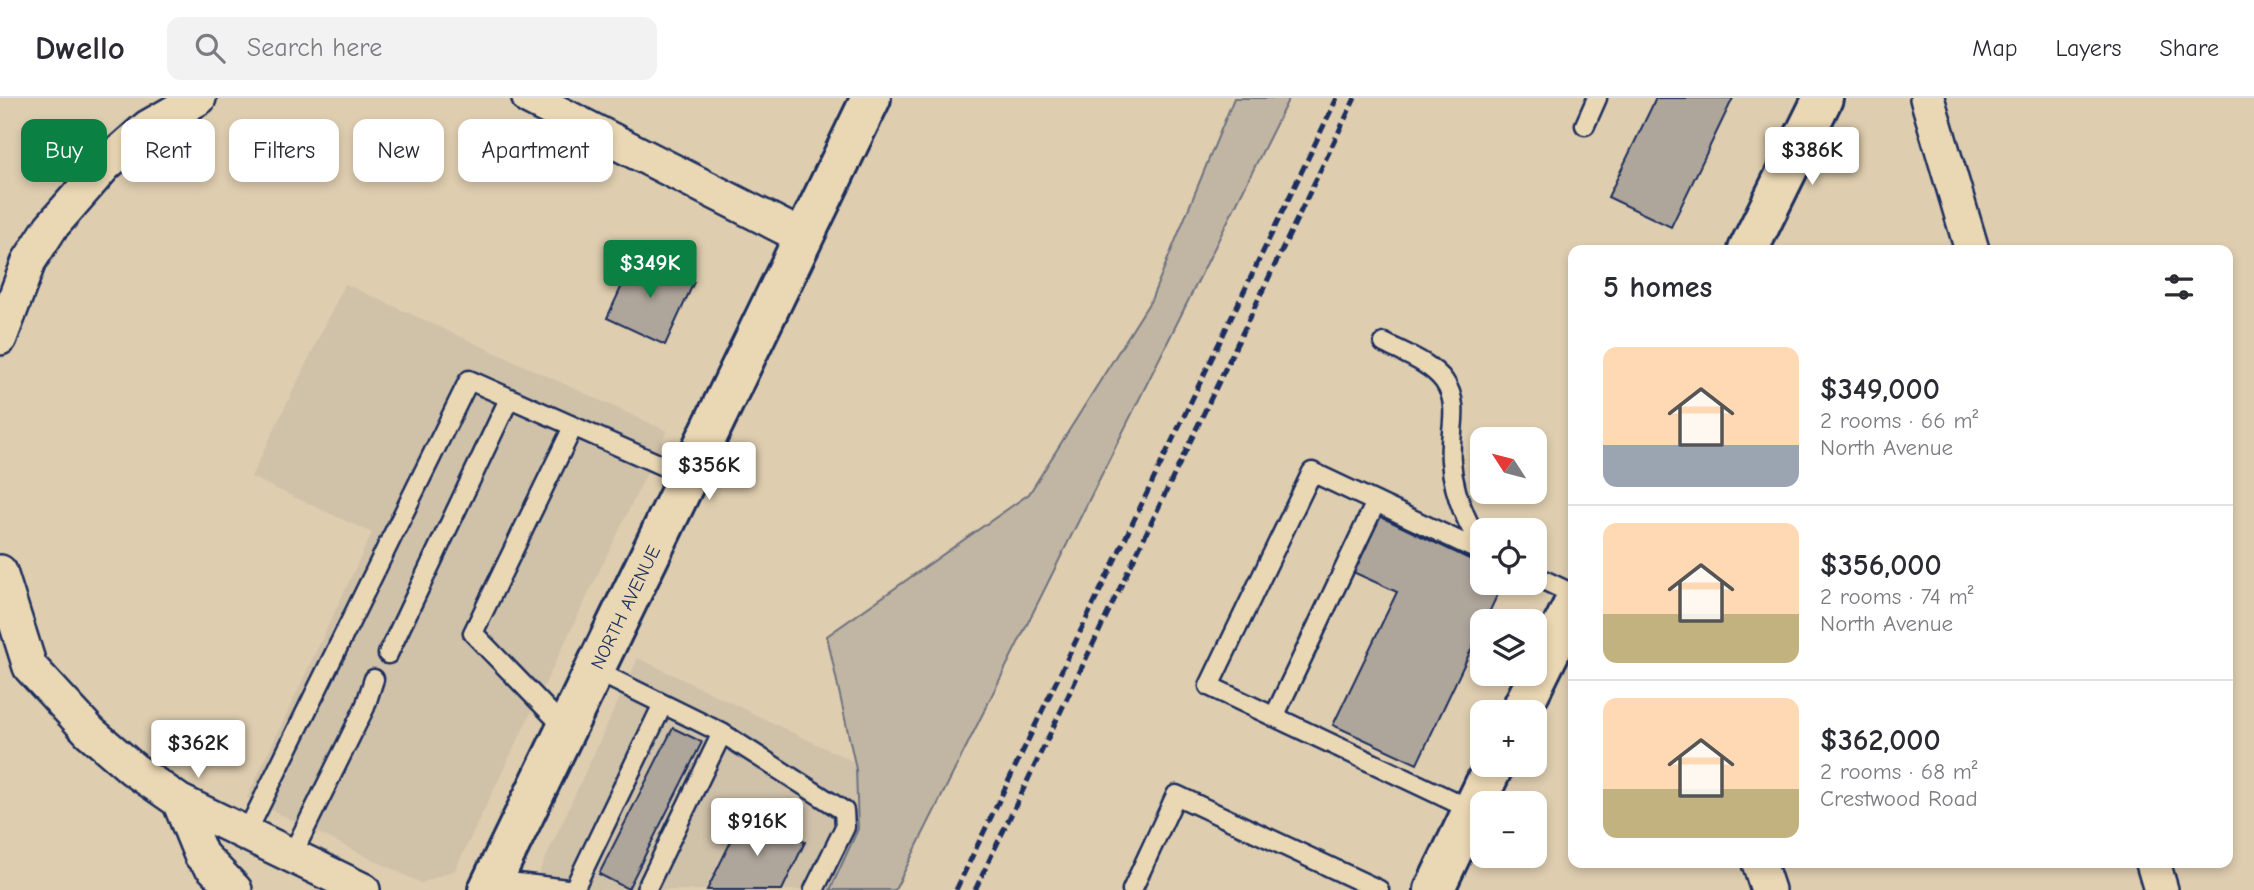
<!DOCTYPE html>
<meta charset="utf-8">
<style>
body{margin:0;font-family:"Comic Neue",sans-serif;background:#f2f2f3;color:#2b2b33;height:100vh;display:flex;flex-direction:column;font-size:26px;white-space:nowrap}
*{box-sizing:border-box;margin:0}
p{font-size:23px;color:#7c7c81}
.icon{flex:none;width:38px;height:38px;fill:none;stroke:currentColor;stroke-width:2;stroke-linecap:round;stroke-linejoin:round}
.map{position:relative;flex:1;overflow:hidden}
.drawer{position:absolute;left:1568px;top:147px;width:665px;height:623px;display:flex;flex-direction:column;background:#fff;border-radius:14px;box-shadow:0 4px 10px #0003}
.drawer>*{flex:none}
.guide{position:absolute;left:21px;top:21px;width:665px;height:63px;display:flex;gap:14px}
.needle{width:46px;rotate:306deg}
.fabs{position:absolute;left:1470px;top:329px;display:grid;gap:14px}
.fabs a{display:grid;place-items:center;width:77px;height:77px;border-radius:14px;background:#fff;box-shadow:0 4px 10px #0003;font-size:35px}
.price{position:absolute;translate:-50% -60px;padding:0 16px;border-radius:7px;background:#fff;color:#222;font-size:23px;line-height:46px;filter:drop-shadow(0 2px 4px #0008)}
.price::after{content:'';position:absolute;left:50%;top:42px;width:21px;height:16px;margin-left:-10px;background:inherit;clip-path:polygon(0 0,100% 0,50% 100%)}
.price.on{background:#0b8043;color:#fff}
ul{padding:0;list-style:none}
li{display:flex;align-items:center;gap:21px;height:175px;padding:0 35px}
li+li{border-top:2px solid #e1e1e2}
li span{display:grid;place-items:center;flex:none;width:196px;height:140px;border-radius:14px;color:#555}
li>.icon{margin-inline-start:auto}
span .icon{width:84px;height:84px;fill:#fffc;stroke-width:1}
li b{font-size:30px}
h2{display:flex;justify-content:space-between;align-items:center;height:84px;padding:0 35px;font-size:30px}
.pill{padding:0 24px;border-radius:14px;background:#fff;box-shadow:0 4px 10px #0003;font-size:24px;line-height:63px}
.pill.on{background:#0b8043;color:#fff}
header{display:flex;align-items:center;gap:42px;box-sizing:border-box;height:98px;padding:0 35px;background:#fff;border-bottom:2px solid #e1e1e2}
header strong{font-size:33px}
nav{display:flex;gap:38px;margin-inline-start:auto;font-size:24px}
.search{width:490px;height:63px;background:#f2f2f3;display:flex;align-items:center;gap:18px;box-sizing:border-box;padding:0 24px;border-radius:14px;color:#7c7c81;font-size:26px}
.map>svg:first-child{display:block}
</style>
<header>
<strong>Dwello</strong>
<div class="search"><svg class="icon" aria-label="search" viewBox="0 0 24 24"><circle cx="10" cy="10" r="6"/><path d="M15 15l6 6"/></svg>Search here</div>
<nav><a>Map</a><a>Layers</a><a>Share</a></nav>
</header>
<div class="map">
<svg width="2254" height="792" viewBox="0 0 2254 792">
<rect width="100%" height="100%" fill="#decdaf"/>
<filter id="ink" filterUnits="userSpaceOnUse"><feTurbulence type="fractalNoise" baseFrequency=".0143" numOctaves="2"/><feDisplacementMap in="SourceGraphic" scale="14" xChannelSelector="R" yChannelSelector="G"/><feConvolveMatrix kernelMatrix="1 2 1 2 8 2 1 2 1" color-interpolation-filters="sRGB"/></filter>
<g filter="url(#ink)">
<path fill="#d0c1a9" d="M 345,186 L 667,333 L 455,772 L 421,785 L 247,700 L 372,435 L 251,379 Z
M 638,560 L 885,679 L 830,792 L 531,792 Z"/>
<path fill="#c1b6a3" stroke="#6e7280" stroke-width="2" d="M 1234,0 L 1289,0 L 895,792 L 830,792 L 858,731 L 856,671 L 827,538 L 1029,396 L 1151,202 Z"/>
<path fill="#aea59b" stroke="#1b2f5e" stroke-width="2" d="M 1656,0 L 1733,0 L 1671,129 L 1608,99 Z
M 636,157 L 694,184 L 665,247 L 607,220 Z
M 1379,418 L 1482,467 L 1482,485 L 1503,485 L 1485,523 L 1482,523 L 1482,529 L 1417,666 L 1333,627 L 1397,494 L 1353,474 Z
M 673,630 L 702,644 L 628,791 L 599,776 Z
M 745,715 L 805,744 L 782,792 L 707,792 Z"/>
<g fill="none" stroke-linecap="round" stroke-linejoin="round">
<g stroke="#1b2f5e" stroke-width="23">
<path id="lane" d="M 1585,27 L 1597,0
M 1384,245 C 1403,255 1431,265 1444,283 C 1462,309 1448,334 1451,363 C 1453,393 1466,424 1482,449
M 1535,478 L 1573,496
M 388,556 L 509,301
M 594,572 L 722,635 L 646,792
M 1274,619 L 1376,404
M 566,631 L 473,535 L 573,329
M 722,635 L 844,713 L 845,729 L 814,792
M 1472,712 L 1209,588 L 1312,374 L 1482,454
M 246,736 L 469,282 L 688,379
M 292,757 L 365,609 L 374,581
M 493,782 L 575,792
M 574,791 L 663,606
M 1132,792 L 1176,697 L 1379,792"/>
</g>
<g stroke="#1b2f5e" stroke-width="38">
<path id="street" d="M 529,0 L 803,139
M 1927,0 L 1972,152
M 0,240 L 29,163 L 51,129 L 105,67 L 148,29 L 199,0
M 0,474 L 30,569 L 90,634 L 133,671 L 179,703 L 363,792
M 179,703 L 201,757 L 235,792
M 1759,765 L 1768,792
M 2153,765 L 2161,792"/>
</g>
<g stroke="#1b2f5e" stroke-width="44">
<path id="secondary" d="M 1748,152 L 1823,0
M 1520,614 L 1573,507
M 488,792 L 871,0
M 1434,792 L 1494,667"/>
</g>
<use href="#lane" stroke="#ead7b4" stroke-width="18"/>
<use href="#street" stroke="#ead7b4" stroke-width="33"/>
<use href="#secondary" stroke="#ead7b4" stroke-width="38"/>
<path stroke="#1b2f5e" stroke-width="5" stroke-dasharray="10 5" stroke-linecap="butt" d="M 956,792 L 1337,0
M 975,792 L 1355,0"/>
</g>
</g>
<g text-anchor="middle" stroke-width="5" stroke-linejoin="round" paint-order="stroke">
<g font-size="19" fill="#1b2f5e" stroke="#ead7b4">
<text transform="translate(625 509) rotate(-64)" y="7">NORTH AVENUE</text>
</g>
</g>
</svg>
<div class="fabs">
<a><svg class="needle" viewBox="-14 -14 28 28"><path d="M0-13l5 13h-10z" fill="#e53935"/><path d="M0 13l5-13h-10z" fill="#7c7c81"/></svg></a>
<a><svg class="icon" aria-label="locate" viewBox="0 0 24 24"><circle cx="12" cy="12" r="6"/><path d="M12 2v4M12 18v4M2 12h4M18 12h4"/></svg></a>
<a><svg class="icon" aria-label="layers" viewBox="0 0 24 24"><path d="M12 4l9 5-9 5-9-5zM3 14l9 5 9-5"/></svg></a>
<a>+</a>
<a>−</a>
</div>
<b class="price" style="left:1812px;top:89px">$386K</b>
<b class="price on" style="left:650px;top:202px">$349K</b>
<b class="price" style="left:709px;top:404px">$356K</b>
<b class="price" style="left:198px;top:682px">$362K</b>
<b class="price" style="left:757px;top:760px">$916K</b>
<div class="guide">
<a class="pill on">Buy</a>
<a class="pill">Rent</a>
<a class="pill">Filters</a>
<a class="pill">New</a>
<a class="pill">Apartment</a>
</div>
<section class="drawer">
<h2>5 homes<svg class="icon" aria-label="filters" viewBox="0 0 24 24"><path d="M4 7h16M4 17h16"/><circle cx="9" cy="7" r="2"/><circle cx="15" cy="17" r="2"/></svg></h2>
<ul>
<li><span style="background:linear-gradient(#ffd9b3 70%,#9aa5b1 0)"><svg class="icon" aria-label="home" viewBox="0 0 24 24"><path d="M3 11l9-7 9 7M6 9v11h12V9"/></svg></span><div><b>$349,000</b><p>2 rooms · 66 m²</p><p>North Avenue</p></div></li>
<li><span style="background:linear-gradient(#ffd9b3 65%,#c2b280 0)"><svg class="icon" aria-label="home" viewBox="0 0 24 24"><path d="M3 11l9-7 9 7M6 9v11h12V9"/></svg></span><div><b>$356,000</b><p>2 rooms · 74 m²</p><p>North Avenue</p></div></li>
<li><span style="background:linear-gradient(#ffd9b3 65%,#c2b280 0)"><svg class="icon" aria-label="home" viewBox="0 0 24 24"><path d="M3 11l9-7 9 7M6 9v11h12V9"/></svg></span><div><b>$362,000</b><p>2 rooms · 68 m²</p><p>Crestwood Road</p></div></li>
</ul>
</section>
</div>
